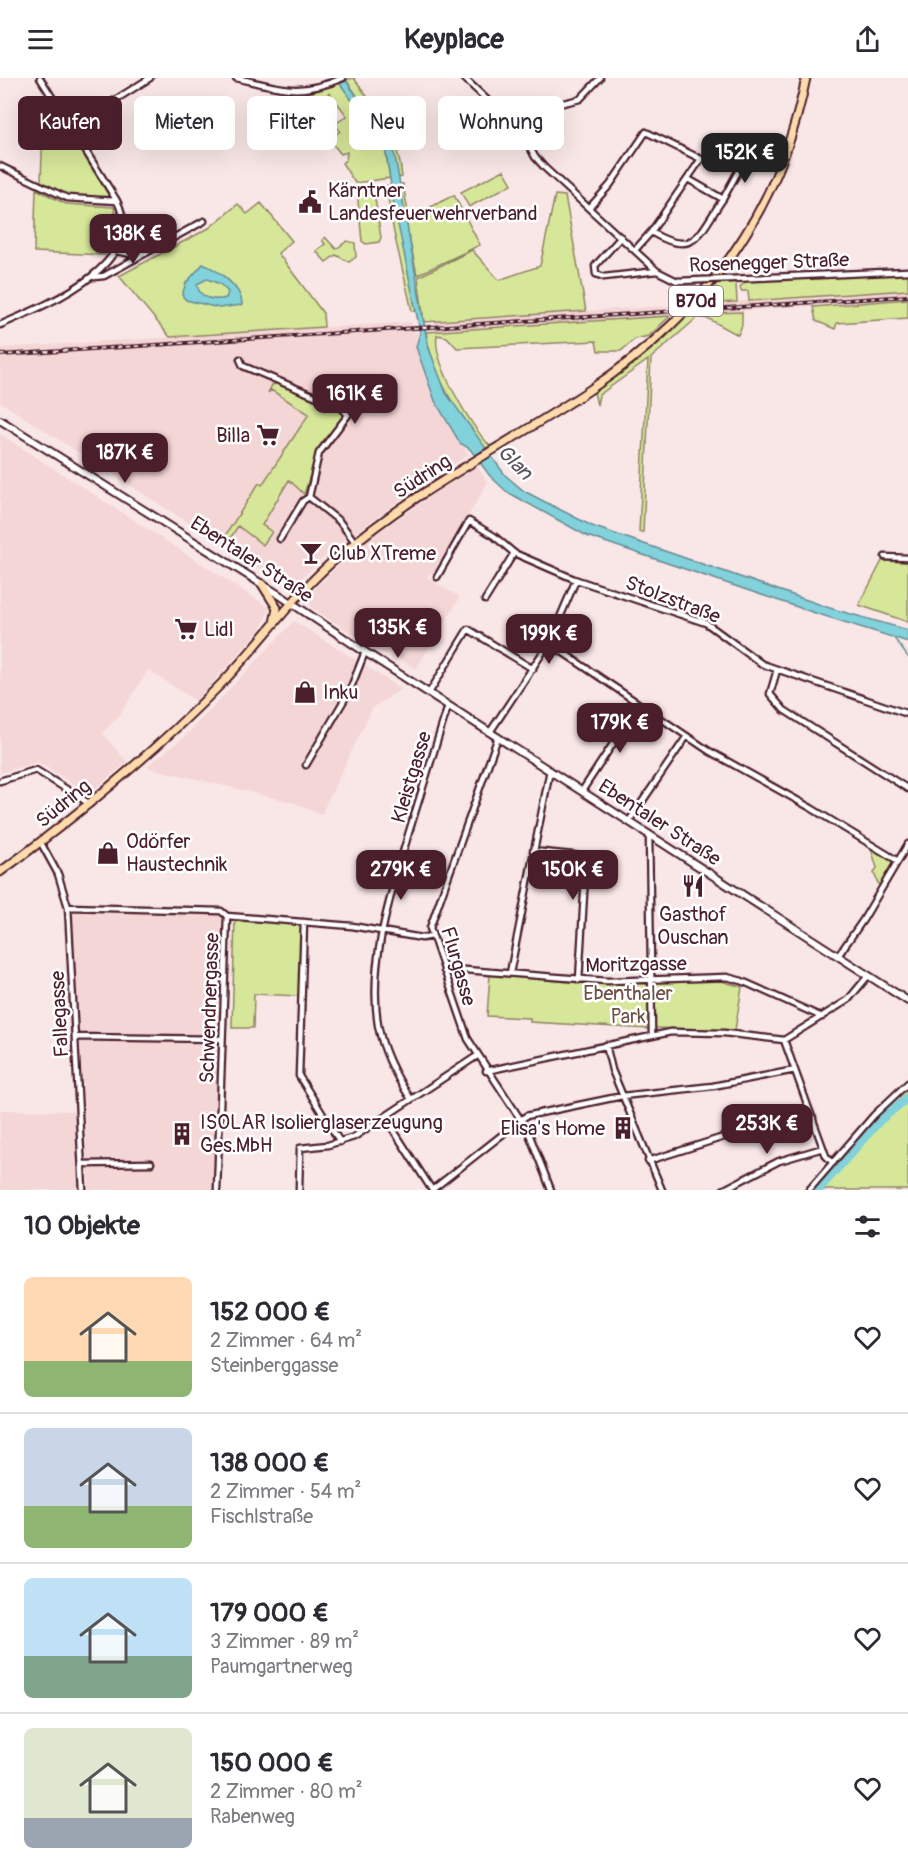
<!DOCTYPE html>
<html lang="de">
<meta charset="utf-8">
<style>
body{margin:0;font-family:Pangolin,sans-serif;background:#f7f7f7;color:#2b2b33;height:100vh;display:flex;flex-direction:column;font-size:22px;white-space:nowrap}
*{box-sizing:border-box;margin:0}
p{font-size:20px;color:#7c7c81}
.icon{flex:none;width:33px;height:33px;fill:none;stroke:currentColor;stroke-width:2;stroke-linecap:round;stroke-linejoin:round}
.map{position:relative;height:1112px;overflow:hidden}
.sheet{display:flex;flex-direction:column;background:#fff;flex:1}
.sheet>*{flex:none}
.top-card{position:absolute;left:18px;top:18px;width:600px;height:54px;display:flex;gap:12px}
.price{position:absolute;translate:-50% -51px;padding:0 14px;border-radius:12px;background:#4a1f2b;color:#fff;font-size:20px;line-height:39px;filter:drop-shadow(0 2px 3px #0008)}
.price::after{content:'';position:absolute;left:50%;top:36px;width:18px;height:14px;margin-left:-9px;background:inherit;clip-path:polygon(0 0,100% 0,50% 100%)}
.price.on{background:#222;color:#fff}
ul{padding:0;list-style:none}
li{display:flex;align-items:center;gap:18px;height:150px;padding:0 24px}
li+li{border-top:2px solid #e1e1e2}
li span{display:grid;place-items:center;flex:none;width:168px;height:120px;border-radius:9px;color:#555}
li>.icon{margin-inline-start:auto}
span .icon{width:72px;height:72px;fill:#fffc;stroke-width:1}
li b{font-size:26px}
h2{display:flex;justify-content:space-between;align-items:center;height:72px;padding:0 24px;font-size:26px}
.chip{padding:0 21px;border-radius:9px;background:#fff;box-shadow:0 6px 24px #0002;font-size:21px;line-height:54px}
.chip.on{background:#4a1f2b;color:#fff}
header{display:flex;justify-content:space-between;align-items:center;height:78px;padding:0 24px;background:#fff;font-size:27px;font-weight:800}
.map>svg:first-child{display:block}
</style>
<header><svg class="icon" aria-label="menu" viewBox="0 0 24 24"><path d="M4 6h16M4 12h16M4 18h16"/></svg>Keyplace<svg class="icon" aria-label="share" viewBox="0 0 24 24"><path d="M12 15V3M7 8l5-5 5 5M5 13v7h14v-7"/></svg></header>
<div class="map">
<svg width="908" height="1112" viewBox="0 0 908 1112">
<rect width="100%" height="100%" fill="#f9e7e7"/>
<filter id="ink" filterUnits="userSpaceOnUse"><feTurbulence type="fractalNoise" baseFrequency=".0167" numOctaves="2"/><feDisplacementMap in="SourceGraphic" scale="12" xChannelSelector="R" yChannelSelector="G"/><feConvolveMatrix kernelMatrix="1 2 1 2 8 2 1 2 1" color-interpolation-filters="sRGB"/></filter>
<g filter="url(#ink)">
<path fill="#f5d6d6" d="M 908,212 L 908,221 L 711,235 L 715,225 Z
M 670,228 L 665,238 L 435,253 L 434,243 L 441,241 Z
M 411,244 L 411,254 L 420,255 L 417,269 L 435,323 L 468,377 L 414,412 L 337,468 L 290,510 L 0,324 L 0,270 Z
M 0,356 L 270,530 L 261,551 L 196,623 L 148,592 L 119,638 L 102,655 L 127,684 L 89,716 L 38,684 L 0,695 Z
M 476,387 L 488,404 L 435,496 L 429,496 L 427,500 L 460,519 L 416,591 L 388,573 L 386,577 L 312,530 L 309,523 L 313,512 L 360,467 Z
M 294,543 L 402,611 L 373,629 L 321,737 L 295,725 L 146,689 L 184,659 Z
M 72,834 L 222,837 L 214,1112 L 89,1112 Z
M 0,1032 L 74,1033 L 79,1112 L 0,1112 Z"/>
<path fill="#d6e79a" stroke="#908362" stroke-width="1.5" d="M 354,0 C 378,35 398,55 402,99 L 397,100 L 391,66 L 346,2 Z
M 340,5 L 385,69 L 390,100 L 355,105 L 342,85 L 346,82 L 347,74 L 341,76 L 319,49 L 315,52 L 311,48 L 319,43 L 333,58 L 340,53 L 335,46 L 347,38 L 330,15 L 325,18 L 328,22 L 321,27 L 319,24 L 310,30 L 313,37 L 306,42 L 299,26 L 303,17 Z
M 59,37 L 111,121 L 67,118 L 41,104 L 43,48 Z
M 504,92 L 512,106 L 469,129 L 461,114 Z
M 398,106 L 403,106 L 409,140 L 454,117 L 480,167 L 417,197 Z
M 391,107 L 416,233 L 412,233 L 394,155 L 386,108 Z
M 36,111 L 66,126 L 114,129 L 116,150 L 105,177 L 34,174 Z
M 357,113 L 374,114 L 381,160 L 379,164 L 366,166 L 362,163 Z
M 555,117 L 565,118 L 586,233 L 424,244 L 418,199 L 472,172 L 499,202 L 540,188 Z
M 261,125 L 292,163 L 278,175 L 323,235 L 324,249 L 170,259 L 119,198 L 209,150 L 238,126 L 247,136 Z
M 325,159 L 336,171 L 347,163 L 355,165 L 356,179 L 349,184 L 336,177 L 326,184 L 316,173 L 325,166 L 322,162 Z
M 908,195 L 908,212 L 749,223 L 748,213 L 741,213 L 740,209 L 747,202 Z
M 733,203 L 736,206 L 737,224 L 715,225 L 711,235 L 742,234 L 742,247 L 738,257 L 709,241 L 698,239 L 651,280 L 643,454 L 639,454 L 648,282 L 599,317 L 597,327 L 594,314 L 664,261 L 719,204 Z
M 908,221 L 908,240 L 837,245 L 835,251 L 816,243 L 813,229 Z
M 670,238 L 649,258 L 635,261 L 621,273 L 598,273 L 596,263 L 457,270 L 447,259 L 437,257 C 432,284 471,349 490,368 L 485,371 C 458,336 432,298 426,254 Z
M 279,305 L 340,331 L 343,336 L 341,345 L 318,373 L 304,416 L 289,402 L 262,447 L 272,454 L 263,467 L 238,448 L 226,467 L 221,464 L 259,405 L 262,407 L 309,336 L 271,312 L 268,315 L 272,307 Z
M 882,483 L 908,484 L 908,544 L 859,527 Z
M 870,767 L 895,782 L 879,808 L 874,795 L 877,790 Z
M 235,840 L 302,846 L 300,918 L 254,916 L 253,950 L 232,950 Z
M 490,897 L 581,905 L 650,904 L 650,951 L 530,944 L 530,940 L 487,938 Z
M 721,903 L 742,909 L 735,952 L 654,950 L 653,904 Z
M 908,1010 L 908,1112 L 814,1112 L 889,1026 Z"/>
<path fill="#81d2db" stroke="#6b8a95" stroke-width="1.5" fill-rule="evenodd" d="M 336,0 L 344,0 L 391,66 L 395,78 L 428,268 L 446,315 L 505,397 L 524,413 L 592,448 L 833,531 L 908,552 L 908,564 L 812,534 L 587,458 L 507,414 L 490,398 L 470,371 L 460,365 L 435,323 L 416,269 L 420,255 L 418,243 L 394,127 L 385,69 Z
M 203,186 C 218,192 243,210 242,227 L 219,230 L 186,222 L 182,217 L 186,205 ZM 207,201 L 220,206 L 228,214 L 226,220 C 214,223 199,221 197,206 Z"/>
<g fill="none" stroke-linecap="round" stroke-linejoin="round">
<path stroke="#6b8a95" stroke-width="1.5" d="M 894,560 L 908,579"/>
<path stroke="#81d2db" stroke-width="9" d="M 818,1112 L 879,1043 L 908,1019"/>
<g stroke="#4a1f2b" stroke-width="9">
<path id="street" d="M 236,0 C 281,10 298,19 343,0
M 464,0 L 523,56 L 535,79 L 545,90 L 657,193 L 677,203 L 703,202
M 72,49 L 150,0
M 523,56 L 534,49 L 551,28 L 580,21 L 600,0
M 0,88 L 67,120 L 117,123
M 723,121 L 746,79
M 589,130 L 610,107 L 646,54 L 701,81 L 651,154 L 635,172
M 651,154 C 696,181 699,155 723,121 L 688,101
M 621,159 L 595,188 L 596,196 L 604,199 L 657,193
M 116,173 L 131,176 L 145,174
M 94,199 L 104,198 L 204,143
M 730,201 L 908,193
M 0,247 C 44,228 149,187 117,123 L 40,0
M 240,281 L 243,288 L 341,329 L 348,337 L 319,375 L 309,419 L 339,443 L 355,464
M 280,461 L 303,423 L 309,419
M 885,479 L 908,480
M 437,499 L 469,443 L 494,458 L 514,475 L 574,501 L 706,545 L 762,586 L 908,636
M 485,522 L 514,475
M 549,565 L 709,673 L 811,730 L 898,783
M 777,592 L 770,616 L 784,632 L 908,711
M 429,615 L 468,551 L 533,591
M 490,654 L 549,565 L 576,502
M 498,659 L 430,850 L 468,961 L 528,1053 L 551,1112
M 306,687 L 350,612 L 365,574
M 0,703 L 36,692 L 90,726
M 582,713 L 639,626
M 629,743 L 687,658
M 649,756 L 652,958
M 41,765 L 58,796 L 68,829 L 83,1112
M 533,773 L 582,778 L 586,781 L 579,902
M 68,829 L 221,833 L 227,838 L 217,1112
M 227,838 L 352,848 L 422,860 L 432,858
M 304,844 L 299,998 L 340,1064
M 838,878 L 863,842 L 908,766
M 444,893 L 452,891 L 607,903 L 727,899 L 742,903 L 822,939
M 510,895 L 550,692
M 75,959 L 222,961
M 784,962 L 826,1078 L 833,1085
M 606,967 L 612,992 L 662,1112
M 486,993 L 671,954 L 724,955 L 784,962 L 848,922 L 868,898
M 411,1021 C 396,999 383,974 378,947 C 368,882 391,816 409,754 C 422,712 435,670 448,628
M 385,1039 L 432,1112 L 526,1038 L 622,1018 L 713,1008 L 795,992
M 648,1083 L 749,1051 L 813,1040
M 82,1086 L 151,1085
M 299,1112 L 300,1070 L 328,1067 L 354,1059 L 477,978
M 723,1112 L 779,1083 L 823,1070
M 809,1112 L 874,1037 L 908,1005"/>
</g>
<g stroke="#4a1f2b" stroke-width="10">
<path id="secondary" d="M 0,342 L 281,518 L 365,574 L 908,923"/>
</g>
<g stroke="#4a1f2b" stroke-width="11">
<path id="primary" d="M 262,506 L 277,530 L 274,545
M 0,794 C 78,737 153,676 221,606 C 261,565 295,515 339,478 C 415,412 507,367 591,311 C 705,234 779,137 806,0"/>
</g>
<use href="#street" stroke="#fff" stroke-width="4.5"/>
<use href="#secondary" stroke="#fff" stroke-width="6"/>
<use href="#primary" stroke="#fedbac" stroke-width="7"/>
<g stroke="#4a1f2b" stroke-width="4">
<path id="rail" d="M 0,277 L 908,218"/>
</g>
<use href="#rail" stroke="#fff" stroke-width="1.5" stroke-dasharray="4.5" stroke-linecap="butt"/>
<g stroke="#4a1f2b" stroke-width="9" stroke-linecap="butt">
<path id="street-bridge" d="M 703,202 L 730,201"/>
</g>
<use href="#street-bridge" stroke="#fff" stroke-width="4.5"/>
</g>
</g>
<defs>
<g id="civic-bare" transform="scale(1.8)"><path d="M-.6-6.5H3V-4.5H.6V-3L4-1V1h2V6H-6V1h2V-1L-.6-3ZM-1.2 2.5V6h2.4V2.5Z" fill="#4a1f2b" stroke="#fff" stroke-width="2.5" paint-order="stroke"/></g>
<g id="supermarket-bare" transform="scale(1.8)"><path d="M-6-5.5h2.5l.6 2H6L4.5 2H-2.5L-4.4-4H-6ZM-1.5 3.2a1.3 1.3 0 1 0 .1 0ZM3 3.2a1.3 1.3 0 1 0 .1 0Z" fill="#4a1f2b" stroke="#fff" stroke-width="2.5" paint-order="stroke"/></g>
<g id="bar-bare" transform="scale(1.8)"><path d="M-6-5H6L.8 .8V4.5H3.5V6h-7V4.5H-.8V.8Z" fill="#4a1f2b" stroke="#fff" stroke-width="2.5" paint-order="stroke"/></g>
<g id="shop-bare" transform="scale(1.8)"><path d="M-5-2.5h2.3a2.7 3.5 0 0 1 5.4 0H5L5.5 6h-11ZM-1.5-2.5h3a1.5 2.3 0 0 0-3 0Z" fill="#4a1f2b" stroke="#fff" stroke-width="2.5" paint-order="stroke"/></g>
<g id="restaurant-bare" transform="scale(1.8)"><path d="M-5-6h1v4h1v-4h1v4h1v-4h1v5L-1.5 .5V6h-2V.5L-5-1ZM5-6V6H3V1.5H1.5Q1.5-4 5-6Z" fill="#4a1f2b" stroke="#fff" stroke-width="2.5" paint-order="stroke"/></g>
<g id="building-bare" transform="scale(1.8)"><path d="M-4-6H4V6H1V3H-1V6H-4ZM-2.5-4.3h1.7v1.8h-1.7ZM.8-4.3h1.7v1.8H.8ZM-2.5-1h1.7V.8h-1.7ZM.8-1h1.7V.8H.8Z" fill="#4a1f2b" stroke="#fff" stroke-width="2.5" paint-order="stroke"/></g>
</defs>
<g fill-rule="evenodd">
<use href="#civic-bare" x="310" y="124"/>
<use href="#supermarket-bare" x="268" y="357"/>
<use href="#bar-bare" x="311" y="475"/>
<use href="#supermarket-bare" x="186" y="551"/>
<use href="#shop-bare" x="305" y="614"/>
<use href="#shop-bare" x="108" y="775"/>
<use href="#restaurant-bare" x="693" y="808"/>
<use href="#building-bare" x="623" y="1050"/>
<use href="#building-bare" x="182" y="1056"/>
</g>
<g text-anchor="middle" stroke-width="5" stroke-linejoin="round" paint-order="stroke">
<rect fill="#fff" stroke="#80626b" stroke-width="1.5" x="669" y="208" width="54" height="30" rx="4.5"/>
<g font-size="18" font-weight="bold" fill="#4a1f2b">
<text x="696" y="229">B70d</text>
</g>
<g font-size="20" fill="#4a1f2b" stroke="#fff" text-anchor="start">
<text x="328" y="119">Kärntner<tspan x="328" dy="23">Landesfeuerwehrverband</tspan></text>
<text x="250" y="364" text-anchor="end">Billa</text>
<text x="329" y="482">Club XTreme</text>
<text x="204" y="558">Lidl</text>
<text x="323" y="621">Inku</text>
<text x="126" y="770">Odörfer<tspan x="126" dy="23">Haustechnik</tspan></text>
<text x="693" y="843" text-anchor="middle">Gasthof<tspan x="693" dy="23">Ouschan</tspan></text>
<text x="200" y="1051">ISOLAR Isolierglaserzeugung<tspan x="200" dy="23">Ges.MbH</tspan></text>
<text x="605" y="1057" text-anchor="end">Elisa's Home</text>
</g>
<g font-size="20" fill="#4a1f2b" stroke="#fff">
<text transform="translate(769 184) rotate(-2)" y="7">Rosenegger Straße</text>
<text transform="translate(422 398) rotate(-33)" y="7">Südring</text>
<text transform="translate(252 481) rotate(33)" y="7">Ebentaler Straße</text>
<text transform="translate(673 521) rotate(21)" y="7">Stolzstraße</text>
<text transform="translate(411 699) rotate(-73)" y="7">Kleistgasse</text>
<text transform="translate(63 725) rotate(-39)" y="7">Südring</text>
<text transform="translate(660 744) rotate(33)" y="7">Ebentaler Straße</text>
<text transform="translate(636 886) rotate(-1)" y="7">Moritzgasse</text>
<text transform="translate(459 888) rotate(74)" y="7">Flurgasse</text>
<text transform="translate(209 930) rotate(-88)" y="7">Schwendnergasse</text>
<text transform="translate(59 936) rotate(-93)" y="7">Fallegasse</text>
</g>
<g font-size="20" fill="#6d5147" stroke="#fff">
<text x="628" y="922">Ebenthaler<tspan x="628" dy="23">Park</tspan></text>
</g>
<g font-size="21" font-style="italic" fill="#5a5560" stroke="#fff">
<text transform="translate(515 384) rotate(45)" y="7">Glan</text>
</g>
</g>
</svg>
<b class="price on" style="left:745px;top:106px">152K €</b>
<b class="price" style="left:133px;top:187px">138K €</b>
<b class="price" style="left:355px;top:347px">161K €</b>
<b class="price" style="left:125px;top:406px">187K €</b>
<b class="price" style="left:398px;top:581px">135K €</b>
<b class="price" style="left:549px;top:587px">199K €</b>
<b class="price" style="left:620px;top:676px">179K €</b>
<b class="price" style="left:401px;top:823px">279K €</b>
<b class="price" style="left:573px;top:823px">150K €</b>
<b class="price" style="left:767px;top:1077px">253K €</b>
<div class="top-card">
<a class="chip on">Kaufen</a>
<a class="chip">Mieten</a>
<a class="chip">Filter</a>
<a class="chip">Neu</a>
<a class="chip">Wohnung</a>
</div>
</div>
<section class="sheet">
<h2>10 Objekte<svg class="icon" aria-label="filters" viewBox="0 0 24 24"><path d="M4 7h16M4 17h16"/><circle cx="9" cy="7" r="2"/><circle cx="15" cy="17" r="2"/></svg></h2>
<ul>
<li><span style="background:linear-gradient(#ffd9b3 70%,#8fb573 0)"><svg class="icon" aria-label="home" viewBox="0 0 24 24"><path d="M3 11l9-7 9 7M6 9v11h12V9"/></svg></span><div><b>152 000 €</b><p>2 Zimmer · 64 m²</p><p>Steinberggasse</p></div><svg class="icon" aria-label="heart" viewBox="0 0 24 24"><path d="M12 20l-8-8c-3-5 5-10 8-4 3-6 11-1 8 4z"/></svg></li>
<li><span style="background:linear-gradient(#c9d6e8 65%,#8fb573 0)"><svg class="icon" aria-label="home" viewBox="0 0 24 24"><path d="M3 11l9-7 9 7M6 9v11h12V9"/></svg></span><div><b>138 000 €</b><p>2 Zimmer · 54 m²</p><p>Fischlstraße</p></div><svg class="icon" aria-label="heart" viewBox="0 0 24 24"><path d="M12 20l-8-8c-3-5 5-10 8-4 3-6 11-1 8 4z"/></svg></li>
<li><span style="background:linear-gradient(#bfe0f5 65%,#7fa58c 0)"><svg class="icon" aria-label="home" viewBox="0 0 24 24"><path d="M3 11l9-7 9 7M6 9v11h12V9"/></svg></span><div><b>179 000 €</b><p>3 Zimmer · 89 m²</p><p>Paumgartnerweg</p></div><svg class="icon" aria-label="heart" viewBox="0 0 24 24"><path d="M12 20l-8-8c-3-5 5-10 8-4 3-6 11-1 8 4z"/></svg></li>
<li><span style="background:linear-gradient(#dfe7d0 75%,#9aa5b1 0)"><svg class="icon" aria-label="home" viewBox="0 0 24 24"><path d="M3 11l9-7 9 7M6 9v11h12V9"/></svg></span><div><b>150 000 €</b><p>2 Zimmer · 80 m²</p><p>Rabenweg</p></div><svg class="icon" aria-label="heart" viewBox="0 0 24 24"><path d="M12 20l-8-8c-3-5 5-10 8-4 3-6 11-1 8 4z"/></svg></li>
</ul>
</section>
